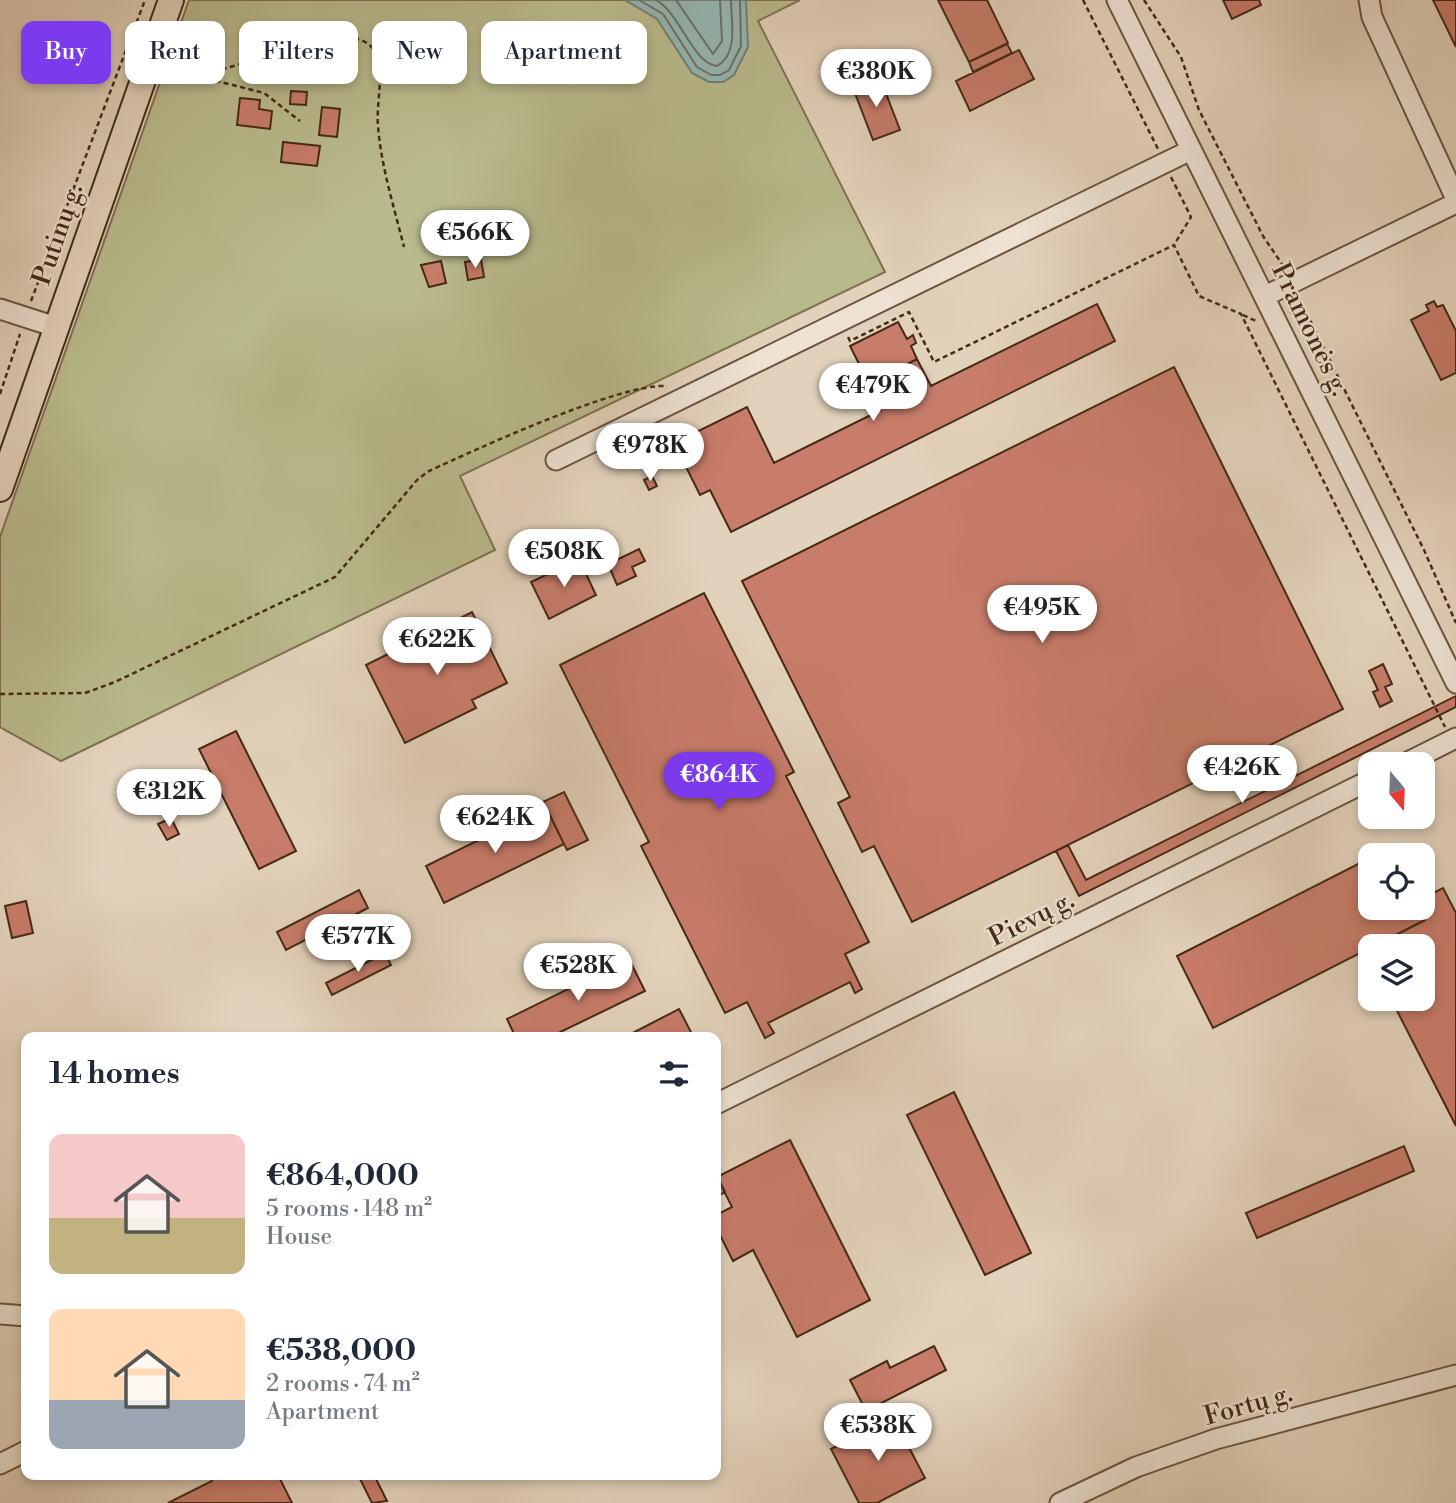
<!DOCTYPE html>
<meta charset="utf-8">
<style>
body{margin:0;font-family:"Libre Bodoni",serif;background:#f6f6f7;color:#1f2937;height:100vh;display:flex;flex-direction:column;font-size:26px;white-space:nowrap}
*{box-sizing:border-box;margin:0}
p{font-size:23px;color:#747a83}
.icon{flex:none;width:38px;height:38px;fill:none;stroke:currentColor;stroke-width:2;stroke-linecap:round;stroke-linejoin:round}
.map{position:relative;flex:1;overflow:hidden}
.drawer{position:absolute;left:21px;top:1032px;width:700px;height:448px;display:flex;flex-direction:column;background:#fff;border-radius:14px;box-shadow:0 4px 10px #0003}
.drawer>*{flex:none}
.guide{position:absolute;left:21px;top:21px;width:700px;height:63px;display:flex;gap:14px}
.needle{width:46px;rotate:161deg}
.tools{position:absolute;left:1358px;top:752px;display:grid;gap:14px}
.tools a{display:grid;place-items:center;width:77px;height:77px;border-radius:14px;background:#fff;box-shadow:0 4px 10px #0003;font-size:35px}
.price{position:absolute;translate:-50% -60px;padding:0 16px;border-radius:24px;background:#fff;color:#222;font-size:23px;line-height:46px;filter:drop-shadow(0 2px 4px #0008)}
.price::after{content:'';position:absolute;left:50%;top:42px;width:21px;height:16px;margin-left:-10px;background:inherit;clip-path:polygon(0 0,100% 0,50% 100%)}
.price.active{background:#7c3aed;color:#fff}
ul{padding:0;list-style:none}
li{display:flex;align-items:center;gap:21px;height:175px;padding:0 28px}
li span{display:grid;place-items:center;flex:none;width:196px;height:140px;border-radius:14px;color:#555}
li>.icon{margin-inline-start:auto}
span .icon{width:84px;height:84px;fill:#fffc;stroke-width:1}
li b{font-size:30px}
h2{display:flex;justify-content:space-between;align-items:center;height:84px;padding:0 28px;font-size:30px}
.pill{padding:0 24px;border-radius:14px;background:#fff;box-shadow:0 4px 10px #0003;font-size:24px;line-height:63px}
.pill.active{background:#7c3aed;color:#fff}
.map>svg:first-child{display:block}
</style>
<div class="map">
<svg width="1456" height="1503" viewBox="0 0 1456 1503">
<rect width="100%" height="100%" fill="#e3d2bb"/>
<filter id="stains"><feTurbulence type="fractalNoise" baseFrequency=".00286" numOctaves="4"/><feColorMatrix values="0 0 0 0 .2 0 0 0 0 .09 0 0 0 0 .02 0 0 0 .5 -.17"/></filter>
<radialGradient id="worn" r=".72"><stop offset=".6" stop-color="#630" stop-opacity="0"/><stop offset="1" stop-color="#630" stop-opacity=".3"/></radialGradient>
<path fill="#b9ba8c" stroke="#7f7250" stroke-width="2" d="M 189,0 L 800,0 L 758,21 L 885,272 L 460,476 L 495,550 L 61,761 L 0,727 L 0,537 Z"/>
<path fill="#95b7b2" stroke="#757f73" stroke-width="2" d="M 625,0 L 746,0 L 748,47 L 734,75 L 723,82 L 709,82 L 692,73 L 657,19 Z"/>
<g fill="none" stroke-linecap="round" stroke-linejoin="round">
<path stroke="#6d7063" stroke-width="2" d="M 639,0 L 663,14 L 697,67 L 711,75 L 720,75 L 729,70 L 741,46 L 740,0
M 656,0 C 681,14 692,63 717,66 C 739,54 731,21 731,0
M 676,0 L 713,54 L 722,41 L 720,0"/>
</g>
<path fill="#c87c6a" stroke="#452a14" stroke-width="2" d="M 938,0 L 987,0 L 1008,43 L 969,62 Z
M 1223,0 L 1259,0 L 1261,5 L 1232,19 Z
M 1433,0 L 1456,0 L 1456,47 Z
M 1007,44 L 1012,53 L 973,72 L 969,62 Z
M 1019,50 L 1034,79 L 970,111 L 956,81 Z
M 880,78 L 900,130 L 873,140 L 853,88 Z
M 291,91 L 307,92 L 306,105 L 290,104 Z
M 240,98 L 260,100 L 259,109 L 272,111 L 270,129 L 237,125 Z
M 322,107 L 340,109 L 337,137 L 319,135 Z
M 283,142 L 320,146 L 317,166 L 281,162 Z
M 481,259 L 484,277 L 468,280 L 465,262 Z
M 441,261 L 446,283 L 429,287 L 421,265 Z
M 1434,301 L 1437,307 L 1443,305 L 1456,331 L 1456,373 L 1441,380 L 1411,320 L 1429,311 L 1426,305 Z
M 1097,304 L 1115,341 L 731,532 L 710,490 L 700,495 L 674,443 L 747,407 L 774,463 L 881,410 L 869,384 L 917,359 L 931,386 Z
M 898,322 L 907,339 L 913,335 L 916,343 L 911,346 L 917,359 L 869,384 L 850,346 Z
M 1174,367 L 1343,709 L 912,922 L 874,846 L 862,852 L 838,803 L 850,797 L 742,581 Z
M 652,476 L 657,486 L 649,490 L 644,480 Z
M 639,549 L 645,561 L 632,567 L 636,576 L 617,585 L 608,564 Z
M 579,559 L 596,595 L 549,619 L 531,582 Z
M 704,593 L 794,772 L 786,776 L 869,942 L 845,954 L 862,989 L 855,993 L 850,982 L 768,1023 L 774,1033 L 765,1038 L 747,1002 L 725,1013 L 641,846 L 649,842 L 560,665 Z
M 472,612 L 507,683 L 472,700 L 476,708 L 405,743 L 366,665 Z
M 1383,664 L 1392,684 L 1385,687 L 1392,701 L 1380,707 L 1373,692 L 1378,690 L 1369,671 Z
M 1456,696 L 1456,707 L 1079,896 L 1056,851 L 1068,845 L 1086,880 Z
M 236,731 L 296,851 L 259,869 L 199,749 Z
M 564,792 L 588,840 L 567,850 L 543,802 Z
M 546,807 L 564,844 L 444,903 L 426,866 Z
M 171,818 L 179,834 L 167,840 L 158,824 Z
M 1370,858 L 1370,908 L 1419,908 L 1425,920 L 1213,1028 L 1177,956 Z
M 1443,888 L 1456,913 L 1456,1126 L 1391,999 L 1423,999 L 1423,947 L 1373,947 L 1425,920 L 1419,908 L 1423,908 L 1423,898 Z
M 359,890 L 368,908 L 286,950 L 277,932 Z
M 26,901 L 33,933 L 12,938 L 5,906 Z
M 385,953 L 391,965 L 332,995 L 326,983 Z
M 629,959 L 645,991 L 548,1038 L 516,1038 L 507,1019 Z
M 679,1009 L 694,1038 L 623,1038 Z
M 954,1092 L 1031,1253 L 985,1275 L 907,1115 Z
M 790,1140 L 870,1300 L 797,1337 L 753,1250 L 733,1261 L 716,1227 L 716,1215 L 732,1207 L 717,1177 Z
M 1404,1146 L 1414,1171 L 1257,1238 L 1246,1213 Z
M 716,1174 L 725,1192 L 716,1197 Z
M 934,1346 L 946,1370 L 866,1411 L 850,1380 L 887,1361 L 890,1368 Z
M 893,1417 L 925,1478 L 877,1503 L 859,1503 L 831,1449 Z
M 210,1475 L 278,1475 L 292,1503 L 168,1503 L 212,1481 Z
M 358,1475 L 374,1475 L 387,1501 L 372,1503 Z"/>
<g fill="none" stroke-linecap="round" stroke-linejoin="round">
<g stroke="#6c543e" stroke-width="23">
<path id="minor" d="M 1117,0 L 1456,683
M 1369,0 L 1372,17 L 1456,199
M 1265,296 L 1456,203
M 0,309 L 56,327
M 556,460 L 1191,150
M 1402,765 L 1456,738
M 716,1104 L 1370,780
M 0,1314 L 26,1316
M 0,1464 L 26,1451
M 1060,1503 L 1136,1467 L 1216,1439 L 1456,1375"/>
</g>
<g stroke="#452a14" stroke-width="28">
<path id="major" d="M 0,489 L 171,0"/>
</g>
<path stroke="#452a14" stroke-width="2.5" stroke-dasharray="5 3.5" stroke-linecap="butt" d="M 1083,0 L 1158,149
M 1144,0 L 1181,57 L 1199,110 L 1263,236 L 1284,267
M 166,68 L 264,93 L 300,121
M 197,76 L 285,52 L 357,39 C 366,41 374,47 377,56 C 384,78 376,103 378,126 C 381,166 394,207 404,247
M 1171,177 L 1191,217 L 1174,245
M 1299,298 L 1424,550 L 1456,623
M 31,301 L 145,0
M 1290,313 L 1303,306
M 1243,315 L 1256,321
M 848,337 L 850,341 L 909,312 L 934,362 L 1174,245 L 1199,296 L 1241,314 L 1445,727
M 0,394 L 20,334
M 0,694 L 85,693 L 115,682 L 335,577 L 417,480 L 429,471 C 477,449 620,383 667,386"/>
<use href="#minor" stroke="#ede2d3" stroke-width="19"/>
<use href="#major" stroke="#e3d2bb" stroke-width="24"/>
</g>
<g text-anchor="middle" stroke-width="5" stroke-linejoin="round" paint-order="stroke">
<g font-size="26" fill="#452a14" stroke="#ede2d3">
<text transform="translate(57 234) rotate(-71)" y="9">Putinų g.</text>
<text transform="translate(1311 329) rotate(64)" y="9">Pramonės g.</text>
<text transform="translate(1031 918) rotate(-27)" y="9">Pievų g.</text>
<text transform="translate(1248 1404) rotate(-16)" y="9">Fortų g.</text>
</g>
</g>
<rect width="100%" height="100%" filter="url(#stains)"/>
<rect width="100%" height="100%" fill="url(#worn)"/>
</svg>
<div class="tools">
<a><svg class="needle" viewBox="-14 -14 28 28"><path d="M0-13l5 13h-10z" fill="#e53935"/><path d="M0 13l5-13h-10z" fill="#747a83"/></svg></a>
<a><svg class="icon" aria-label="locate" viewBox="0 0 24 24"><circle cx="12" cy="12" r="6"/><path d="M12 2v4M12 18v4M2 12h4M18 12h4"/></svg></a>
<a><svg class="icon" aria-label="layers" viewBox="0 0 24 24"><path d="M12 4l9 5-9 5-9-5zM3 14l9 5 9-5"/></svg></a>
</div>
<b class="price" style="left:876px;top:109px">€380K</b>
<b class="price" style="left:475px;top:270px">€566K</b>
<b class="price" style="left:873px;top:423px">€479K</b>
<b class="price" style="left:650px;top:483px">€978K</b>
<b class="price" style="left:564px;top:589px">€508K</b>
<b class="price" style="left:1042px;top:645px">€495K</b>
<b class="price" style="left:437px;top:677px">€622K</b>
<b class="price" style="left:1242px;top:805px">€426K</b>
<b class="price active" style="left:719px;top:812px">€864K</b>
<b class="price" style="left:169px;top:829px">€312K</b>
<b class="price" style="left:495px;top:855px">€624K</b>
<b class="price" style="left:358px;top:974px">€577K</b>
<b class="price" style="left:578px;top:1003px">€528K</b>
<b class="price" style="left:878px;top:1463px">€538K</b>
<div class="guide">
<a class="pill active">Buy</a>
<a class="pill">Rent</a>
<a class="pill">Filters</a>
<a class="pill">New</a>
<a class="pill">Apartment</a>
</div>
<section class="drawer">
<h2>14 homes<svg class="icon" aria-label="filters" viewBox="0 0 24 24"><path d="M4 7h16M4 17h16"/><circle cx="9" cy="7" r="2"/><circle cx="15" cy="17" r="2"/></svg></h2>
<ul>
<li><span style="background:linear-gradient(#f6c9c9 60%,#c2b280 0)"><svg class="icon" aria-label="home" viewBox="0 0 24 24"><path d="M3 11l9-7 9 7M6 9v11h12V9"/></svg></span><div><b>€864,000</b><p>5 rooms · 148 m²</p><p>House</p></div></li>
<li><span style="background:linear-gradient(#ffd9b3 65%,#9aa5b1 0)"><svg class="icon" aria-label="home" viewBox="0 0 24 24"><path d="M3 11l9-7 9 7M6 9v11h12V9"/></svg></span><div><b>€538,000</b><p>2 rooms · 74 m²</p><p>Apartment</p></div></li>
</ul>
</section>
</div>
